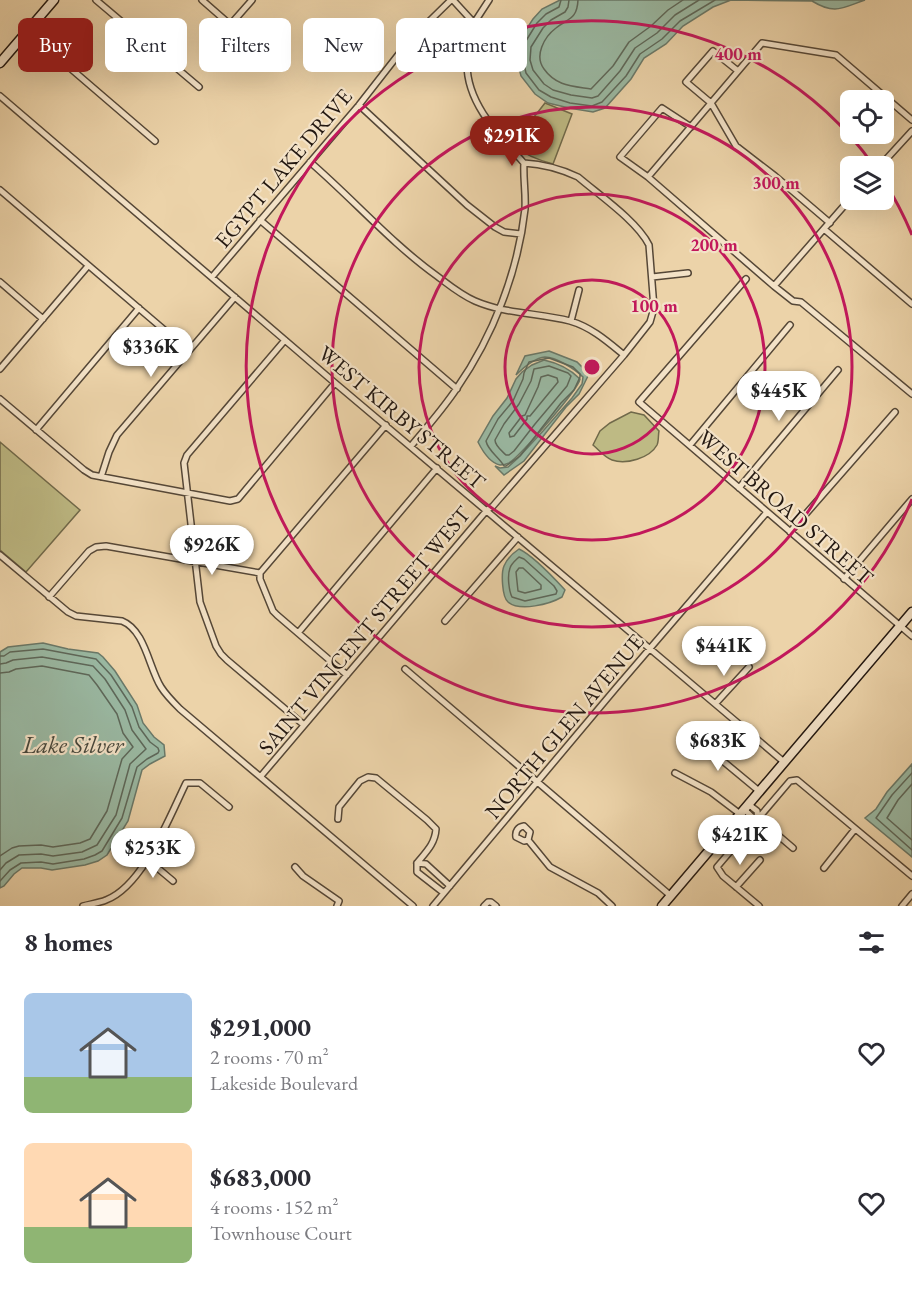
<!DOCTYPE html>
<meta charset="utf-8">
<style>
body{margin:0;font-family:"EB Garamond",serif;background:#f7f7f7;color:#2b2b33;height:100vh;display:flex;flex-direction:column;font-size:22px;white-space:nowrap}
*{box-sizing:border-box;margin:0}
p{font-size:20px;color:#7c7c81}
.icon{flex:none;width:33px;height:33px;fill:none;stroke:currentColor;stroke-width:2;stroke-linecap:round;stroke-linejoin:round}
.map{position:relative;height:906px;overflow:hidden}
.sheet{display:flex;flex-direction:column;background:#fff;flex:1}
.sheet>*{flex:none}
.top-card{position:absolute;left:18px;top:18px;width:600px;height:54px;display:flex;gap:12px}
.tools{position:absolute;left:840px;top:90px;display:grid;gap:12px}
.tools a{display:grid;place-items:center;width:54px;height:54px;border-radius:9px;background:#fff;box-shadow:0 6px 24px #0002;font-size:30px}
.price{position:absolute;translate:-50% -51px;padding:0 14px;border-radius:21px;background:#fff;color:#222;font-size:20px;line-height:39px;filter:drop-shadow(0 2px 3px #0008)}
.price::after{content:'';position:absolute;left:50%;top:36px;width:18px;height:14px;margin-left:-9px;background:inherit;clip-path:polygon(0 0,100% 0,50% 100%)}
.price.on{background:#8f2418;color:#fff}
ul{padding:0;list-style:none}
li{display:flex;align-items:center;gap:18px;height:150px;padding:0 24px}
li span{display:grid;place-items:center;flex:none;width:168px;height:120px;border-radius:9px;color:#555}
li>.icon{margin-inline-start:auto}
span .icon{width:72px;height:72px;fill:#fffc;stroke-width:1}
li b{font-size:26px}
h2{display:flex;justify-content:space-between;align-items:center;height:72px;padding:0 24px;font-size:26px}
.chip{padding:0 21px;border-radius:9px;background:#fff;box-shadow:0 6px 24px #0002;font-size:21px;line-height:54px}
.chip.on{background:#8f2418;color:#fff}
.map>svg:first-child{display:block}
</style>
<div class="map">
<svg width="912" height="906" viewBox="0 0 912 906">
<rect width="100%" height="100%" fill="#ecd3a9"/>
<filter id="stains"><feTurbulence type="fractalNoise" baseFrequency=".00333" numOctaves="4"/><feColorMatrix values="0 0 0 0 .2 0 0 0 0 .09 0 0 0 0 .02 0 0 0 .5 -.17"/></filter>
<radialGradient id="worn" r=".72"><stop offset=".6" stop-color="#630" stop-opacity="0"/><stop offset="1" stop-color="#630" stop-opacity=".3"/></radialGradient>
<path fill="#beba84" stroke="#70694a" stroke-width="1.5" d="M 545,103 L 572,114 L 553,164 C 538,160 525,155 512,145 Z
M 631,412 L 644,415 L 659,431 C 658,435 659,441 657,445 C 650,458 626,465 612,460 C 605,458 599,450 593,445 L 600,431 L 610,423 Z
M 0,442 L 80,510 L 26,572 L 0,550 Z"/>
<path fill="#9ab9a3" stroke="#6a7969" stroke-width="1.5" d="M 560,0 L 865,0 C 842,8 835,15 812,1 L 731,0 L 713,7 L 683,26 L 666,44 L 644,58 L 631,79 L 605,108 L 593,112 L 569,108 L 548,103 L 535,94 L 521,76 L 517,61 L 518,42 L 533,19 L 542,9 Z
M 549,351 L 577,362 L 589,374 L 579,394 L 566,407 L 524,461 L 504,475 L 495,466 L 500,468 L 508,467 L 518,458 L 543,431 L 572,398 L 582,384 L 583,377 C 575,369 556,357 545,357 C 535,358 523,368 516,375 L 525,356 Z
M 544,360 C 558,363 570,369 580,379 C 578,390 520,456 509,463 C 507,464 502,465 500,465 C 490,463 482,450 478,442 L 493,416 L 507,398 L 516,379 L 522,372 L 532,365 Z
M 519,549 C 534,556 554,578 565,590 L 562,597 C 550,604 520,612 508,602 C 502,597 501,573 504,566 C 507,559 513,553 519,549 Z
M 43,643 L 68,649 L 98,653 L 103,657 L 115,671 L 137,705 L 143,723 L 154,737 L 164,745 L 165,756 L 150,764 L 142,770 L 128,821 L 107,855 L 98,861 L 85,865 L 52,870 L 41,868 L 22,868 L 14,874 L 4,886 L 0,888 L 0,652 L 8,647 Z
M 912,764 L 912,857 L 865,818 L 876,809 L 887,792 Z"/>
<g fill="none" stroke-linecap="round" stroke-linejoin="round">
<path stroke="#5e685a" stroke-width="1.5" d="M 561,0 L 559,7 L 546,14 L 537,23 L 524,44 L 523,60 L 526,73 L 539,90 L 551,97 L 570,103 L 592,106 L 602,102 L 626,76 L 640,54 L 662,39 L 680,21 L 715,0
M 569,0 L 568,7 L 565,12 L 551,20 L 543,28 L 531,47 L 530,60 L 533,70 L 544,84 L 553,90 L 571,95 L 592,98 L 598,96 L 620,71 L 635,48 L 657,33 L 675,15 L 699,0
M 578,0 C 577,20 568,18 556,28 C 544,37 534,56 544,69 C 556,86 572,86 591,89 L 613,66 L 629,42 L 651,26 L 668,10 L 683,0
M 549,358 L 573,367 L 580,374 L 580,377 L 574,390 L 561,403 L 520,456 L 506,466 L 504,466 C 499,457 488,451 486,441 L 498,419 L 513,401 L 523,379 L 524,373 L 529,362 Z
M 549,366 L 568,373 L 571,376 L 567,386 L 535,424 L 514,451 L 509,455 L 506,455 C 502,451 495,446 495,440 L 504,424 L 519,404 L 531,381 L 534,369 Z
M 548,375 L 557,378 L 558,382 L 530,416 L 527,416 L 527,419 L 514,436 L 510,437 L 509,433 L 522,416 L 525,415 L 538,387 L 541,377 Z
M 519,557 L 524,559 L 554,586 L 557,591 L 556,594 L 525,601 L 512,597 C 509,591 507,576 510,568 C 511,564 516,560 519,557 Z
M 519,568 L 523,568 L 541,585 L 541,589 L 525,593 L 518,591 L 516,572 Z
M 0,656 L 4,656 L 10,652 L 43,649 L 96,659 L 111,675 L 132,707 L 139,727 L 150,742 L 158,748 L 159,751 L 158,753 L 147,759 L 137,767 L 122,818 L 102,851 L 95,855 L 84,859 L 53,864 L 41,862 L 21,863 L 10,870 L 0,881
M 0,664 L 6,663 L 13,660 L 42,657 L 93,666 L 105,679 L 125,710 L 132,730 L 146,749 L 130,764 L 116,815 L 97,845 L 82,852 L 53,856 L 41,854 L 19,855 L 6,863 L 0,870
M 0,673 L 9,672 L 16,669 L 42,666 L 89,675 L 97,685 L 117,714 L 123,733 L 133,747 L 122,759 L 107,811 L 90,839 L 80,843 L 53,847 L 41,845 L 19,846 L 12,848 L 0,856
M 912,773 L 892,795 L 876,818 L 912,850
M 912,784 L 898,800 L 887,818 L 912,840"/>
<g stroke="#554737" stroke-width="8">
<path id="street" d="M 96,0 L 199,87
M 202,0 L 250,42
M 474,23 L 489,0
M 230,25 L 252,0
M 27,31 L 155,141
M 738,71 L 713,51 L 686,82 L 711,103 L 736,146 L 775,176 L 830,223
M 0,96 L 335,383 L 784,762
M 359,105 L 467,205 L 495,227 L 504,232 L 521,234
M 691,127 L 662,108 L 620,157 L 648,177 L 774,286 L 793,301 L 801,302 L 912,394
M 310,162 C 353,199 391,243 437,276 C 449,285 461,295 475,301 C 505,314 539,313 570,321 C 591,327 607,341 624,355
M 880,166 L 912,131
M 648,177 L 762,43 L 836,55 L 912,120
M 0,190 L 189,351
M 260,220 L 457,389
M 824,229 L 912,304
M 212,277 L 359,105 L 409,41 L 451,0
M 652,277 L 688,273
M 746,279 L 639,402 L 912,636
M 0,282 L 43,319
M 774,286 L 850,199
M 571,321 L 579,290
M 285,340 L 187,455 L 184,463 L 200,602 L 216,646 L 221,654 L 227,660 L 304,725
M 0,369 L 88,266
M 0,399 L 84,470 L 92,475 L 230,501 L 238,499 L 335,383
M 36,430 L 139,308
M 690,445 L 790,325
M 411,446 C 427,427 443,409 457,388 C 493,336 518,272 525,209 C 526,193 523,178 524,163
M 101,477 L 109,452 L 117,435 L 235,297
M 739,488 L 838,370
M 790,532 L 895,412
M 0,555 L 68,612 L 76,616 L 122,621 C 145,630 149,668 161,687 C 166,695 173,702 180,709 L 413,906
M 260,573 L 386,425
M 844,579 L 912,499
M 49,597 L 89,551 L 96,547 L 106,546 L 260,573 L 260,579 L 273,611 L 277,615 L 347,675
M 445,621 L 518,537
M 298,633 L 437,468
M 405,669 L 671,896
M 716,703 L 749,667
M 690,743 L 704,754 L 712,752 L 759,791
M 675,773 L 711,792 L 740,814
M 261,776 L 487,510 L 493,506 L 624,355 L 650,322 L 654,308 L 649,245 C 637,221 599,195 578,177 C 561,169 542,164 524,163 C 499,135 467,104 467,64 C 466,51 472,36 474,23 L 453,0
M 748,804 L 757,811 L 758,818
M 744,809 L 752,817 L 758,818 L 793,848
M 338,819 L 339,807 L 360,781 L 368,777 L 376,778 L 427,820 L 436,829 C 435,844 426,852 417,863
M 528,840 L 524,841 L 516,837 C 515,831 518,827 524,826 L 530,832 L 528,840 L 550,867 L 598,893 L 612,906
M 148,860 L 173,881
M 295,867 L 303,876 L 339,901 L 337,906
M 824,868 L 855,829
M 736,887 L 760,860
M 444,893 L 417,872 L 417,863 L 426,864 L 450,886
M 83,906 C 90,904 99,903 106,900 C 143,886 169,818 186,783 L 200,783 L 229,807
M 433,906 L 616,688 L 767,512
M 484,906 L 488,902 L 491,902 L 496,906
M 759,906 L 723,876 L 717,867 L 790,781 L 797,780 L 912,876
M 902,906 L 912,894"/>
</g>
<g stroke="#231811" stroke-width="11">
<path id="secondary" d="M 0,63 L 54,0
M 662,906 L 912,612"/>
</g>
<use href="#street" stroke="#f3e2c7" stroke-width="5"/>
<use href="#secondary" stroke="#f3e2c7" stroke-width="8"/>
</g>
<g fill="none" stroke="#c2185b" stroke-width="3">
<circle cx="592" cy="367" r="87"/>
<circle cx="592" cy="367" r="173"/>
<circle cx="592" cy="367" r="260"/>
<path d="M912 499A346 346 0 1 1 874 166M884 181A346 346 0 0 1 912 235"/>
</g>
<g text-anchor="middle" stroke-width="4.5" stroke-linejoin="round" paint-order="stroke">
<g font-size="22" fill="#231811" stroke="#f3e2c7">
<text transform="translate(283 168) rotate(-50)" y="8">EGYPT LAKE DRIVE</text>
<text transform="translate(402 417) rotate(40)" y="8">WEST KIRBY STREET</text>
<text transform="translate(786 507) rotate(41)" y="8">WEST BROAD STREET</text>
<text transform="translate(364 630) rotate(-50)" y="8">SAINT VINCENT STREET WEST</text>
<text transform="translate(564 726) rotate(-50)" y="8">NORTH GLEN AVENUE</text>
</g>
<g font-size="24" font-style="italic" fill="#47483d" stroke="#f3e2c7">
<text x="73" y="753">Lake Silver</text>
</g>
</g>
<circle cx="592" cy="367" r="9" fill="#c2185b" stroke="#f3e2c7" stroke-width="3"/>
<g font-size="18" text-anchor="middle" font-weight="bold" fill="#c2185b" stroke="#f3e2c7" stroke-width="4.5" stroke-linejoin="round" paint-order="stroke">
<text x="738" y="60">400 m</text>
<text x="776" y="189">300 m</text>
<text x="714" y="251">200 m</text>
<text x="654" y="312">100 m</text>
</g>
<rect width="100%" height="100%" filter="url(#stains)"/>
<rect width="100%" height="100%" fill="url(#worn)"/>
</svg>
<div class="tools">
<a><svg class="icon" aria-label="locate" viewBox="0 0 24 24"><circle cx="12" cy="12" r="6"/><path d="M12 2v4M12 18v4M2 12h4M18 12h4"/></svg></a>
<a><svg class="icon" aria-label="layers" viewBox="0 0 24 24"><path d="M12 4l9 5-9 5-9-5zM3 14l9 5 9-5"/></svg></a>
</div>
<b class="price on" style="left:512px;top:167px">$291K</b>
<b class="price" style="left:151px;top:378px">$336K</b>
<b class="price" style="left:779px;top:422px">$445K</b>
<b class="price" style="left:212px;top:576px">$926K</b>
<b class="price" style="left:724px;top:677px">$441K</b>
<b class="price" style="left:718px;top:772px">$683K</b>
<b class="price" style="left:740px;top:866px">$421K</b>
<b class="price" style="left:153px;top:879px">$253K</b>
<div class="top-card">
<a class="chip on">Buy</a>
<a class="chip">Rent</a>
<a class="chip">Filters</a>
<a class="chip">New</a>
<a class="chip">Apartment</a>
</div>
</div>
<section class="sheet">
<h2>8 homes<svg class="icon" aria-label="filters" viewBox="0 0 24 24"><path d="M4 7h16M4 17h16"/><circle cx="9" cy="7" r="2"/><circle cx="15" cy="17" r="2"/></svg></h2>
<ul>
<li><span style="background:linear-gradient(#a9c7e8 70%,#8fb573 0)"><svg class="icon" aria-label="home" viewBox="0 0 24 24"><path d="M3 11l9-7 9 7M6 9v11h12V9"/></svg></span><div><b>$291,000</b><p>2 rooms · 70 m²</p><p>Lakeside Boulevard</p></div><svg class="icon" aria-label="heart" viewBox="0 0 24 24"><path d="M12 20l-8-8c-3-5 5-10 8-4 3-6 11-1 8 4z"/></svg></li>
<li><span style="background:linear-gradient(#ffd9b3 70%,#8fb573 0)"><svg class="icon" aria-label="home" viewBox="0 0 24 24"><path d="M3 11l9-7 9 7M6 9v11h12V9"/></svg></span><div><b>$683,000</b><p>4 rooms · 152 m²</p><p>Townhouse Court</p></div><svg class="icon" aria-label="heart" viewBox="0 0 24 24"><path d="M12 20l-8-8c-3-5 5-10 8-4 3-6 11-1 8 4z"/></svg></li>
</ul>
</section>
